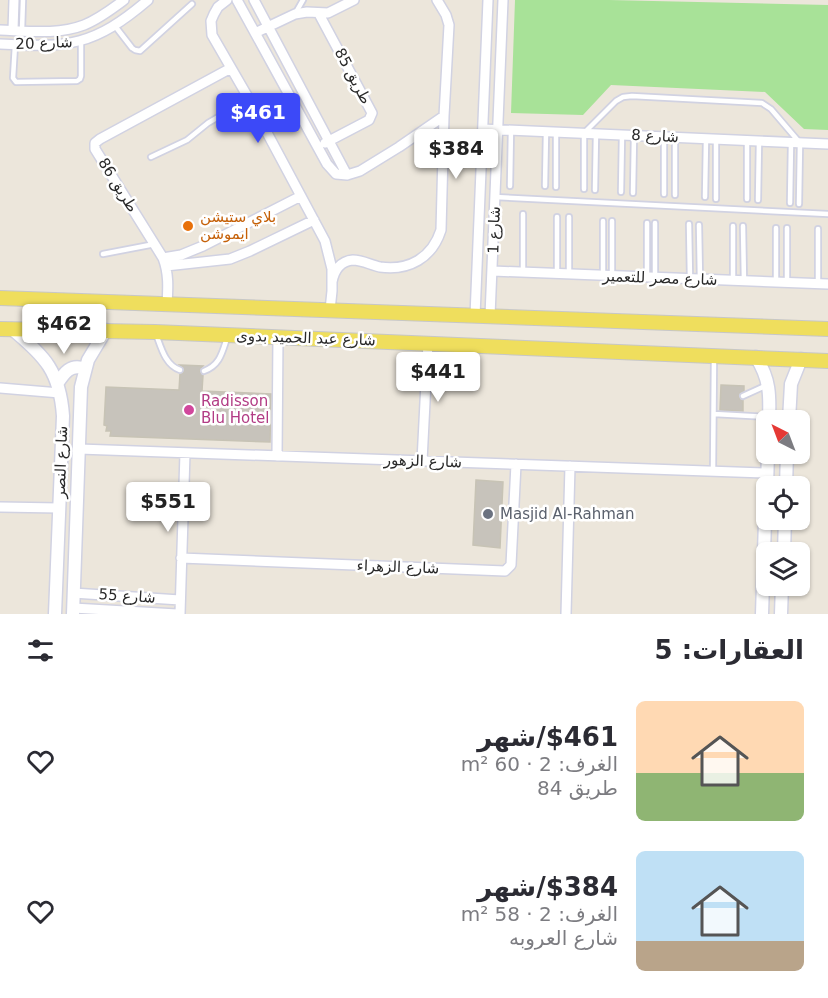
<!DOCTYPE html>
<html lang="ar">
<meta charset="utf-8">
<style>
body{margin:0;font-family:"DejaVu Sans",Cairo,sans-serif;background:#f7f7f7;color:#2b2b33;direction:rtl;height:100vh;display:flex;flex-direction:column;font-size:22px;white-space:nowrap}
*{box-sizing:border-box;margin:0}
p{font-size:20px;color:#7c7c81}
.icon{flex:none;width:33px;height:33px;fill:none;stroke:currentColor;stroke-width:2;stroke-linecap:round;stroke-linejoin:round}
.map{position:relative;height:614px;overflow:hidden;direction:ltr}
.panel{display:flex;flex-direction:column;background:#fff;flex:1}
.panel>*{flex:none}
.needle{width:39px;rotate:318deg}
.tools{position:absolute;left:756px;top:410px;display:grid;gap:12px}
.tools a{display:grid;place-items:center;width:54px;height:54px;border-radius:9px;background:#fff;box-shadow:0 2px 4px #0004;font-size:30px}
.price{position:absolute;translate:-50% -51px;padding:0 14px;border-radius:6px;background:#fff;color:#222;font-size:20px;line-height:39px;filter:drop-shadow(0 2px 3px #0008)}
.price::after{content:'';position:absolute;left:50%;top:36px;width:18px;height:14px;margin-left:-9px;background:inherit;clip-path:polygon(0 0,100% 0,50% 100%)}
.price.on{background:#3c49f8;color:#fff}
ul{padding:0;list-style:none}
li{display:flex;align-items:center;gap:18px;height:150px;padding:0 24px}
li span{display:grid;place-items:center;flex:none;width:168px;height:120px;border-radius:9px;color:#555}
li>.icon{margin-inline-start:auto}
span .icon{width:72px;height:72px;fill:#fffc;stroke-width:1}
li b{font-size:26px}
h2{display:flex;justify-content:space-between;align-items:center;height:72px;padding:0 24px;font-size:26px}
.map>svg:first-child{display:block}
</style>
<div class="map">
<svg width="828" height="614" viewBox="0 0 828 614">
<rect width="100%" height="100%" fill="#ece6db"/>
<path fill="#a8e298" d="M 515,0 L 609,0 L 828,5 L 828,130 L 804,129 L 765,92 L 611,85 L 583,115 L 511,113 Z"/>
<path fill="#c7c3bb" stroke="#c7c3b5" stroke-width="1.5" d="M 180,365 L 203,366 L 201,368 L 200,371 L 203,375 L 202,391 L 271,394 L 270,442 L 110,436 L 111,431 L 106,431 L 107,426 L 104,425 L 106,387 L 179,390 L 180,374 L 183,373 L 184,370 L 183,367 Z
M 721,385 L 744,386 L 744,391 L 740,393 L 739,396 L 740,399 L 743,400 L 743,411 L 720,410 Z
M 476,480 L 503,482 L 500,548 L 473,545 Z"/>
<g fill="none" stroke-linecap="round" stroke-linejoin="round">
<g stroke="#d1d2e2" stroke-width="8">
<path id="lane" d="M 295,14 L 303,0
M 115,26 L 132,48 L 135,50 L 140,51 L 192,4
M 22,30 L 23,0
M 15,45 L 13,78 L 16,82 L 77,81 L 80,79 L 81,76 L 81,42
M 151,157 L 187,140 L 208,123 L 249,99
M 510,186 L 511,129
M 545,186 L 546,132
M 556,187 L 556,133
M 584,189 L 584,133 L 616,101 L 623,97 L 632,96 L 762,103 L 771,109 L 800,143 L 799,204
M 595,190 L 596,133
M 621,192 L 622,135
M 633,193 L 634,136
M 664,194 L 664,136
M 675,195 L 675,138
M 495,197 L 828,214
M 705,197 L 706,139
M 716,199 L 716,139
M 747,199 L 747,140
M 758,200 L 759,141
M 790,203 L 791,143
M 569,217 L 569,275
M 603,221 L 603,276
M 612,221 L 612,276
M 647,223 L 647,278
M 655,223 L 655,278
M 689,224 L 690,279
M 699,225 L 700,280
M 733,226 L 733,281
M 743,226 L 744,282
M 776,228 L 776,283
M 787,228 L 787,283
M 818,229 L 818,284
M 103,254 L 155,244
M 523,272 L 523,214
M 557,274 L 557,217
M 156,334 C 161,347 165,365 180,370
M 204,371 C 220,365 222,353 227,338
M 743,396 L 765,386
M 714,414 L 768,417
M 713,471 L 714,357"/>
</g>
<g stroke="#d1d2e2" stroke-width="12">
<path id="street" d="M 227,0 L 218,7 L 214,14 L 211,21 L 212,35 L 249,99 L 325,241 L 332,269 L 332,291 L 330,310
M 237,0 L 327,164 L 336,174 L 347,175 L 360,171 L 399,147 L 444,116
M 254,0 L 347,175
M 319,14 L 372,113 L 369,120 L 325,143
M 0,30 C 28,31 58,35 84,25 C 99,19 112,9 124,0
M 13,30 L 14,0
M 255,33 L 295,14 L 307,12 L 328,13 L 354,0
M 0,44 C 69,48 94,46 148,0
M 483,129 L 828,144
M 163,258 L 181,255 L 203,246 L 301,196
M 166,266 L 230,259 L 250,251 L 314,220
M 493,271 L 828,284
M 332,282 C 334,271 340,261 353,260 C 362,260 371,265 380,267 C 409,271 432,258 441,230 L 444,116 L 449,25 L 446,15 L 437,0
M 167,304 C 168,288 169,274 163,258 L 95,149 L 95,143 L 100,139 L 231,68
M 475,316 L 488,0
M 490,316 L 503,0
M 0,388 L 60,393
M 79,449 L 767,473
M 277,456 L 278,337
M 422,461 L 428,343
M 0,507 L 59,508
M 181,558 L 505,571 L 511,565 L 516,464
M 73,593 L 180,600
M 73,608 L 177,614
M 180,614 L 185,453
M 566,614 L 570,466"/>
</g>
<g stroke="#d1d2e2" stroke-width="15">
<path id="secondary" d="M 12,329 C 45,356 60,372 63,416 L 55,614
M 756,357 C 770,379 770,395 769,420
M 57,384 C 64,373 71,363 85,369
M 789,420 L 791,384 L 801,359
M 767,486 L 768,453
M 786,486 L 787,453
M 784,552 L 785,519
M 73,614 L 81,387 L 88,360 L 106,330
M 762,614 L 766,490
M 781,614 L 782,585"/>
</g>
<g stroke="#c7c7c7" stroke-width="16">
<path id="primary" d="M 0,298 L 828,329
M 0,329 L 155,332 L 828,361"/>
</g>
<use href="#lane" stroke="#fff" stroke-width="4.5"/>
<use href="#street" stroke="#fff" stroke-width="9"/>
<use href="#secondary" stroke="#fff" stroke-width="12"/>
<use href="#primary" stroke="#efde5d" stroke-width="14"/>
</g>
<circle fill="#e8710a" stroke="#fff" stroke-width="2" cx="188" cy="226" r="6"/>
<circle fill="#d1479c" stroke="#fff" stroke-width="2" cx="189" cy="410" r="6"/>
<circle fill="#6b7280" stroke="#fff" stroke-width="2" cx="488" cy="514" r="6"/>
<g text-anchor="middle" stroke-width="5" stroke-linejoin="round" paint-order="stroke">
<g font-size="15" fill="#292929" stroke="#fff">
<text transform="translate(44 43) rotate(-2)" y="5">شارع 20</text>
<text transform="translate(353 76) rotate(62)" y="5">طريق 85</text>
<text transform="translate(655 136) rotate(3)" y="5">شارع 8</text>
<text transform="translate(118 185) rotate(58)" y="5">طريق 86</text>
<text transform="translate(494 230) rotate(-88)" y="5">شارع 1</text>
<text transform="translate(660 278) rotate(2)" y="5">شارع مصر للتعمير</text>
<text transform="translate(306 338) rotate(2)" y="5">شارع عبد الحميد بدوى</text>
<text transform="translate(423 461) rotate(2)" y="5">شارع الزهور</text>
<text transform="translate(61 462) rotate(-88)" y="5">شارع النصر</text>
<text transform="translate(398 567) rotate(2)" y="5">شارع الزهراء</text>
<text transform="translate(127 596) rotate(4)" y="5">شارع 55</text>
</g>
<g font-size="15" fill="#c56008" stroke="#fff" text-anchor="start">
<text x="200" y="222">بلاي ستيشن<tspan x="200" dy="17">ايموشن</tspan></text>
</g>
<g font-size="15" fill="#b23c85" stroke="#fff" text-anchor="start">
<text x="201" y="406">Radisson<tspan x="201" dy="17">Blu Hotel</tspan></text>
</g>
<g font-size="15" fill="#5b616d" stroke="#fff" text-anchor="start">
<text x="500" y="519">Masjid Al-Rahman</text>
</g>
</g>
</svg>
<div class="tools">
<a><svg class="needle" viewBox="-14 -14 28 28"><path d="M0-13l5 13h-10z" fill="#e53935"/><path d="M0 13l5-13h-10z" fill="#7c7c81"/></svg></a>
<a><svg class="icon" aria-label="locate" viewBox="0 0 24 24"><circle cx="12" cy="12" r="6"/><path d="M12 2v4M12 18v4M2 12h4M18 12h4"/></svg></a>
<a><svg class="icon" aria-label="layers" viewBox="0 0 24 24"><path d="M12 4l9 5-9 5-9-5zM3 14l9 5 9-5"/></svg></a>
</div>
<b class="price on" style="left:258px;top:144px">$461</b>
<b class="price" style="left:456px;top:180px">$384</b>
<b class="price" style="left:64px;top:355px">$462</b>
<b class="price" style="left:438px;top:403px">$441</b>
<b class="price" style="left:168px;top:533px">$551</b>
</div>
<section class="panel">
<h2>العقارات: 5<svg class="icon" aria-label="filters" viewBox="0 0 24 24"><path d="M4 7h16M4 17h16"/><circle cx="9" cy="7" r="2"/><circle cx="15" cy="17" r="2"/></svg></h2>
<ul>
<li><span style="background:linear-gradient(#ffd9b3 60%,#8fb573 0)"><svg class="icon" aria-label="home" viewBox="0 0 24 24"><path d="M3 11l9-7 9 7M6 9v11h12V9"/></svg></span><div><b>$461/شهر</b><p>الغرف: 2 · 60 m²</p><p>طريق 84</p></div><svg class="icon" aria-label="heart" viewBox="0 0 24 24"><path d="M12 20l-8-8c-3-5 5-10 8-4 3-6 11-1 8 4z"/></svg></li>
<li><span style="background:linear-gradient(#bfe0f5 75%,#b9a48a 0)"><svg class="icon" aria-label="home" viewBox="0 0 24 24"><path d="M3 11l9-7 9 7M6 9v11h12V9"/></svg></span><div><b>$384/شهر</b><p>الغرف: 2 · 58 m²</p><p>شارع العروبه</p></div><svg class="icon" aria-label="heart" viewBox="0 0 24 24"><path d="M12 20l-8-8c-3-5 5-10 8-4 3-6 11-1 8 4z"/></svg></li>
</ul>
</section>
